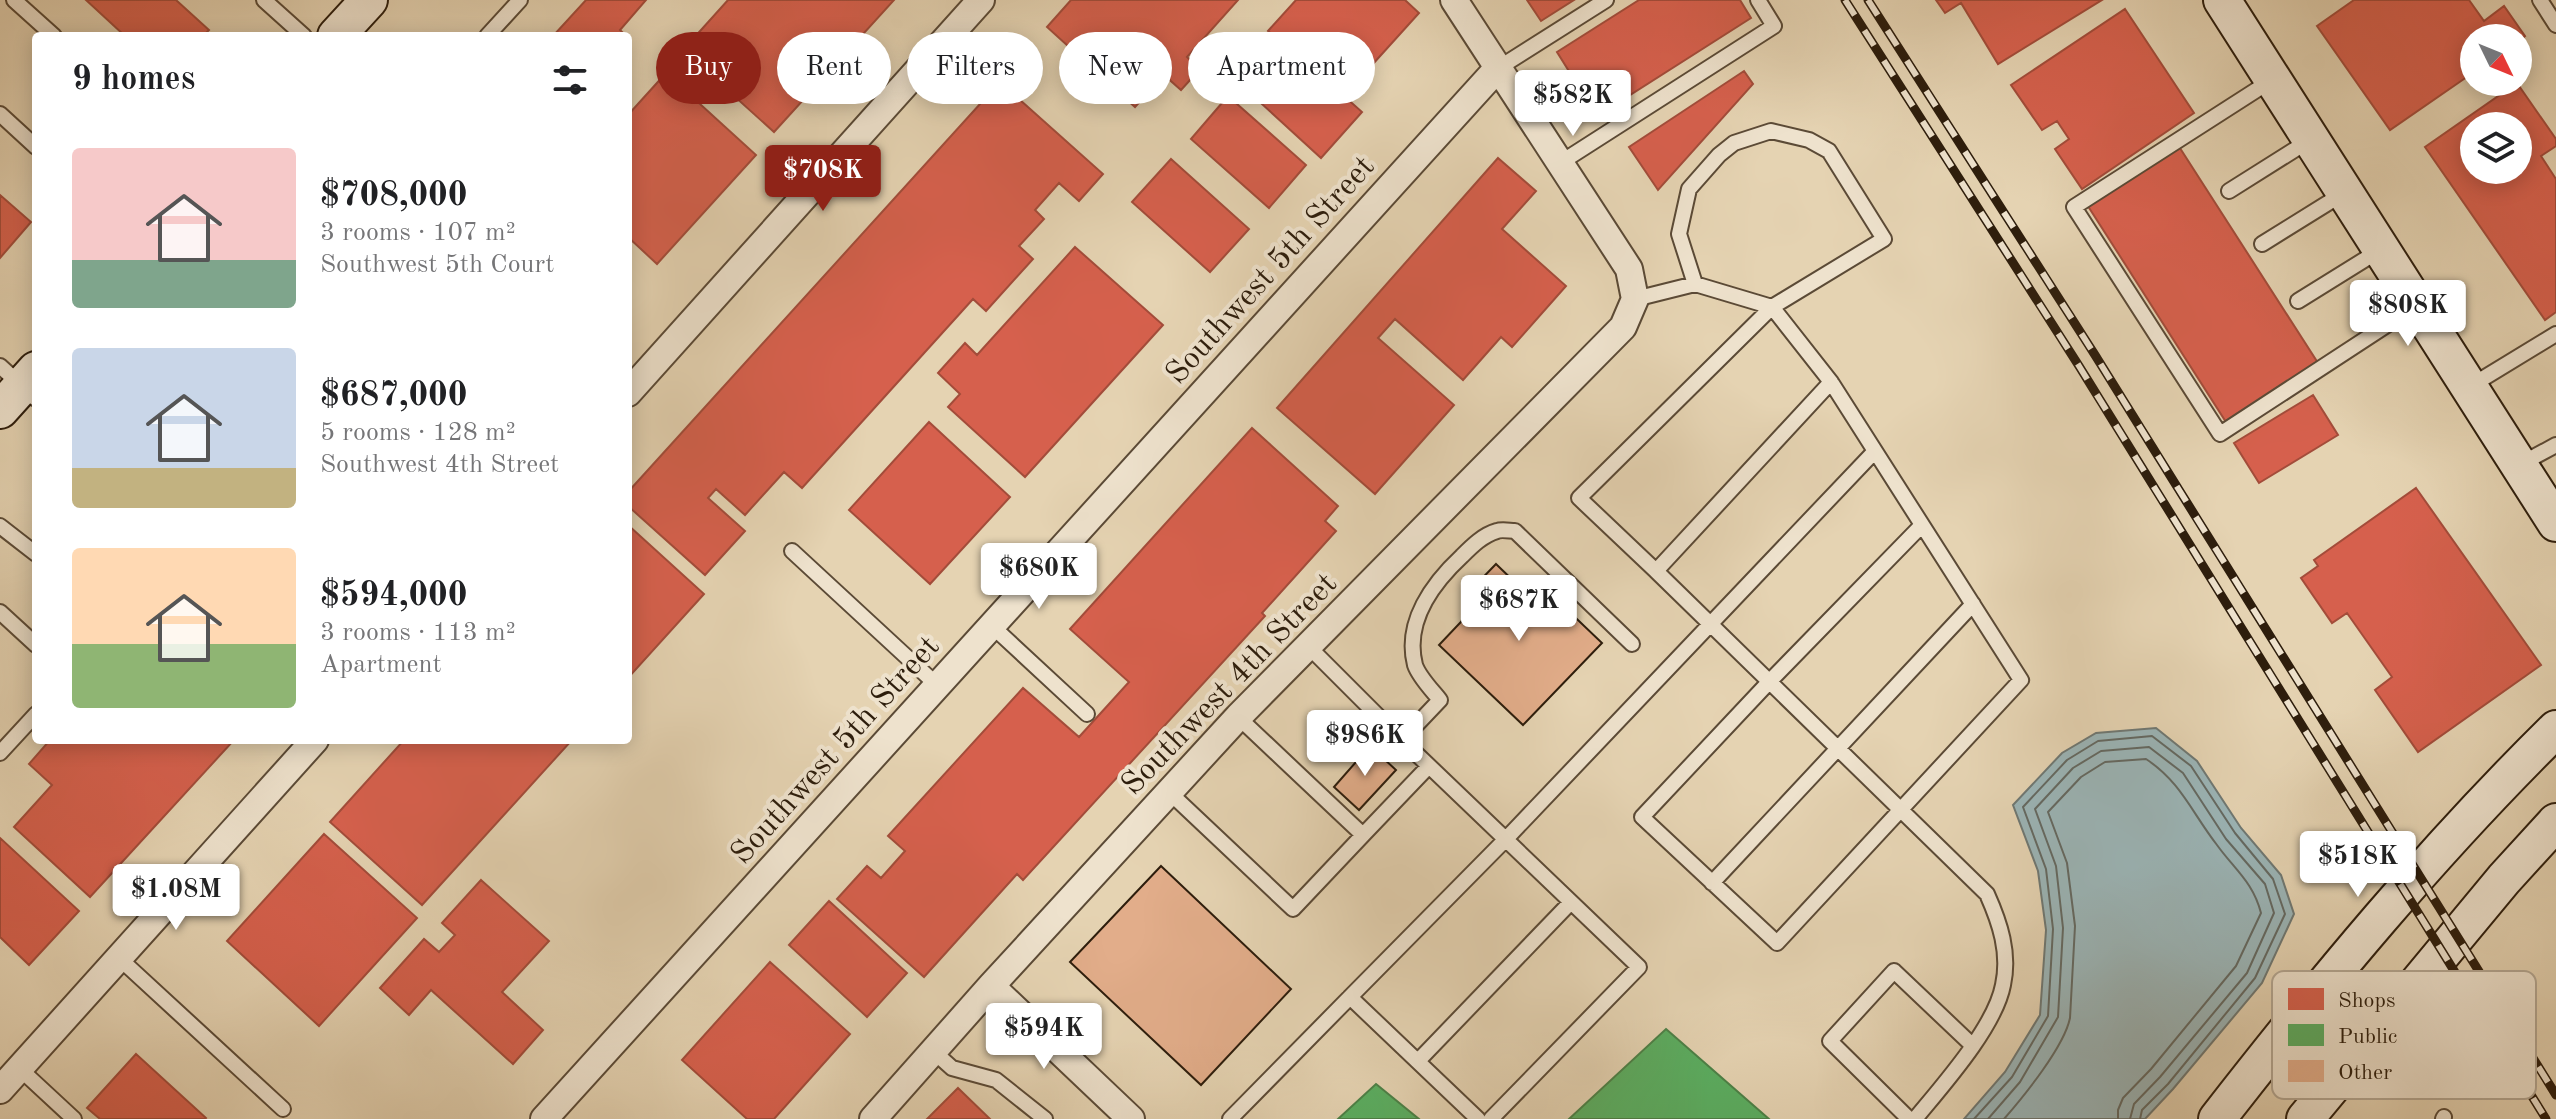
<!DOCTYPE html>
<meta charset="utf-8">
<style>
body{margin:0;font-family:"Old Standard TT",serif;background:#f2f2f2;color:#202124;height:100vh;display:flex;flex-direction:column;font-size:30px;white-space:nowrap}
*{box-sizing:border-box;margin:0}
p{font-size:26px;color:#757577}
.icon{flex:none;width:44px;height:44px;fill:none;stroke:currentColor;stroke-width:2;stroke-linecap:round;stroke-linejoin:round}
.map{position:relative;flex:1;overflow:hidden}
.panel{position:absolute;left:32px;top:32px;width:600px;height:712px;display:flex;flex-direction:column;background:#fff;border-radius:8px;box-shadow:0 4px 20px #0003}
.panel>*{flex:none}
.hud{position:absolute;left:656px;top:32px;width:760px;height:72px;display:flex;gap:16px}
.needle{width:52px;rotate:133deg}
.controls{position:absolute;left:2460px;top:24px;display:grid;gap:16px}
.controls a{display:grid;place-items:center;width:72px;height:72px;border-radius:50%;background:#fff;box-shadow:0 4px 20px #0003;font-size:40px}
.price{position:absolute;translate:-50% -68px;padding:0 18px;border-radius:8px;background:#fff;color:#222;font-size:26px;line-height:52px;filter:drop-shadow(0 2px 4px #0008)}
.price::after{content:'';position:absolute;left:50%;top:48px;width:24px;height:18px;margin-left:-12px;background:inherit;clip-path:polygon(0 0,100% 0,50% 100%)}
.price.current{background:#8f2418;color:#fff}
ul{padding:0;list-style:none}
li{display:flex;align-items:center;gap:24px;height:200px;padding:0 40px}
li span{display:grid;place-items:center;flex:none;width:224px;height:160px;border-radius:8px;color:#555}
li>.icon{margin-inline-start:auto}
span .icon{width:96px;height:96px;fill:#fffc;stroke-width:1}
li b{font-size:34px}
h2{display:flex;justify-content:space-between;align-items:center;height:96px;padding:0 40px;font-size:34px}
.tag{padding:0 28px;border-radius:36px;background:#fff;box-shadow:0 4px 20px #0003;font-size:28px;line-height:72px}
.tag.current{background:#8f2418;color:#fff}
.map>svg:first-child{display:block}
</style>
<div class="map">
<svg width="2556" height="1119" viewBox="0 0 2556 1119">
<rect width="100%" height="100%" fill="#e5d3b2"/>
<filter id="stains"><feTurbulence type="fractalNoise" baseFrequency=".0025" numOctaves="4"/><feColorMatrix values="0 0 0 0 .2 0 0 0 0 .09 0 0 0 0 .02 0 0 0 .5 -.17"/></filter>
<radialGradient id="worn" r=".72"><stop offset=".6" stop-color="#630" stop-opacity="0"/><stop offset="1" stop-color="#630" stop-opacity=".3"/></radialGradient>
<path fill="#9bb5b7" stroke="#6f7873" stroke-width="2" d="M 2156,728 L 2197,761 L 2241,828 L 2281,875 L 2294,914 L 2262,983 L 2173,1089 L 2145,1119 L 1964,1119 L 2005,1072 L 2040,1015 L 2046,930 L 2038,871 L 2013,805 L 2062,753 L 2096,733 Z"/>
<path fill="#d6604d" stroke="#a34c3a" stroke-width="2" fill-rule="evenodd" d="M 86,0 L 176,0 L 209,30 L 203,36 L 125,36 Z
M 586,0 L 646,0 L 620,30 L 626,36 L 553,36 Z
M 728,0 L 894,0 L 774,132 L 683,50 Z
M 1071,0 L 1238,0 L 1187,57 L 1200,69 L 1181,90 L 1164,75 L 1135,107 L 1047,27 Z
M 1296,0 L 1405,0 L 1419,13 L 1344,96 L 1362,112 L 1321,158 L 1239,83 L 1279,40 L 1268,31 Z
M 1527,0 L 1574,0 L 1541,21 Z
M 1639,0 L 1740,0 L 1751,18 L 1597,116 L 1557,52 Z
M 1936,0 L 2102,0 L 1998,64 L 1961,3 L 1945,13 Z
M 2354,0 L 2469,0 L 2484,21 L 2504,6 L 2525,36 L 2518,42 L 2518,38 L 2474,38 L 2474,72 L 2390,130 L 2317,26 Z
M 2125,9 L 2194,113 L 2082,189 L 2055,149 L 2069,139 L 2057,121 L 2042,130 L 2011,85 Z
M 1744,71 L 1753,84 L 1658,190 L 1629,147 Z
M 666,73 L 756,155 L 657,264 L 628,237 L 628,115 Z
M 1000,82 L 1103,174 L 1079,201 L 1059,183 L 1035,210 L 1044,219 L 1019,246 L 1033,259 L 986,311 L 973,299 L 802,488 L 784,472 L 745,515 L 716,489 L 708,498 L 745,531 L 705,575 L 628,506 L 628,492 Z
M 2517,83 L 2556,139 L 2556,146 L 2541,156 L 2556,179 L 2556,312 L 2545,320 L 2425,147 ZM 2474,126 L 2518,126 L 2518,170 L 2474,170 Z
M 1228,96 L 1306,165 L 1269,208 L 1191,139 Z
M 2178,145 L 2318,363 L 2226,422 L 2086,203 Z
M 1498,158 L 1536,191 L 1502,229 L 1566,286 L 1512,347 L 1501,337 L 1463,380 L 1395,319 L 1378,338 L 1454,405 L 1375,494 L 1277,408 Z
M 1171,159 L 1249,229 L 1210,272 L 1132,202 Z
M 0,195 L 31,222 L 0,258 Z
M 1075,247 L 1163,325 L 1025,477 L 948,407 L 960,394 L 938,373 L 965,343 L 977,355 Z
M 2313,395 L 2338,435 L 2259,483 L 2234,443 Z
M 929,422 L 1010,497 L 930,584 L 849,510 Z
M 1252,428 L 1338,506 L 1325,521 L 1336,531 L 1262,613 L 1265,616 L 1023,880 L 1017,874 L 924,977 L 837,899 L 867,866 L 881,878 L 905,851 L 888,836 L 1023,688 L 1079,737 L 1129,682 L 1070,629 Z
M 2416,488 L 2541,665 L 2418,752 L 2375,690 L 2392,677 L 2347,613 L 2332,623 L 2301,578 L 2318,566 L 2314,560 Z
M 628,525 L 704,594 L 628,678 Z
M 50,740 L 234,740 L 90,897 L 14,827 L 52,785 L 29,764 Z
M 404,740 L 572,740 L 422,905 L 330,822 Z
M 324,834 L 417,918 L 319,1026 L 227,941 Z
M 0,838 L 79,911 L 29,965 L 0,937 Z
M 481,880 L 549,941 L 502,992 L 543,1030 L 513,1064 L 431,990 L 409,1015 L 380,988 L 424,939 L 439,952 L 455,935 L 442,923 Z
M 829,901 L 907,973 L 867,1017 L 789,945 Z
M 770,962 L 850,1034 L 774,1119 L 747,1119 L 682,1060 Z
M 136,1054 L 206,1118 L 205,1119 L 100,1119 L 87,1108 Z
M 958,1088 L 990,1119 L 927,1119 Z"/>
<path fill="#5aae61" stroke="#4c8248" stroke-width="2" d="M 1666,1029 L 1769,1119 L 1569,1119 Z
M 1376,1084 L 1419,1119 L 1338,1119 Z"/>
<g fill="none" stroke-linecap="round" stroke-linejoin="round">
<path stroke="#646962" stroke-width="2" d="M 1974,1119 L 2012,1077 L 2048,1016 L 2053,929 L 2046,869 L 2023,807 L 2067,760 L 2098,741 L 2152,736 L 2191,766 L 2235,833 L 2273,879 L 2285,914 L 2255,978 L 2168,1084 L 2142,1110 L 2140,1119
M 1988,1119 L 2020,1082 L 2058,1017 L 2063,928 L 2056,866 L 2035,809 L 2073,768 L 2101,751 L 2149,747 L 2183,773 L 2226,839 L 2265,884 L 2274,913 L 2247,973 L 2160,1077 L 2134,1104 L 2130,1119
M 2004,1119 C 2024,1096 2064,1047 2070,1018 L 2075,926 L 2067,863 L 2048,812 L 2081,777 L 2105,762 L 2146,759 C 2181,782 2192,813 2217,845 C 2235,870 2253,882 2261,913 L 2236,966 L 2151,1069 L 2123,1098 L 2118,1110 L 2118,1119"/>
</g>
<path fill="#e2ad8a" stroke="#2d1d0c" stroke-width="2" d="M 1496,564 L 1524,591 L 1535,579 L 1602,643 L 1523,725 L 1439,645 L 1477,605 L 1466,595 Z
M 1370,746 L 1396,770 L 1359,810 L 1334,787 Z
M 1161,866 L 1291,989 L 1201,1085 L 1070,962 Z"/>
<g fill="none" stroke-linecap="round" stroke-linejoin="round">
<g stroke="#5b4a36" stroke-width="18">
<path id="lane" d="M 14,0 L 54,36
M 264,0 L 304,36
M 2540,0 L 2556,25
M 487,36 L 520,0
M 1497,69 L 1606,0
M 2272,80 L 2074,207 L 2220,434 L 2416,306
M 0,114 L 36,147
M 1560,163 L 1774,26 L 1758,0
M 2229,191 L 2310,140
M 2262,244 L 2344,193
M 1635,299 L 1695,284 L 1772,307 L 1831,382 L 2021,680 L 1777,943 L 1642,817 L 1769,682 L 1922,525
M 2298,301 L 2380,250
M 0,366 L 36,399
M 1831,382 L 1656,571 L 1987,894 C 2000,923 2010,953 2003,985 C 1995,1027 1943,1085 1915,1119
M 2469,387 L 2556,334
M 2519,465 L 2556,445
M 0,526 L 36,554
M 792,551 L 937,685
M 1656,571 L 1579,498 L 1772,307 L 1884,239 L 1829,151 L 1809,140 L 1771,131 L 1734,143 L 1719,155 L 1689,189 L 1679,234 L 1695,284
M 0,612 L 36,645
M 991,625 L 1087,714
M 1308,646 L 1402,740
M 1238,717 L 1363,835 L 1429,766
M 0,753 L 36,714
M 1169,792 L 1293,909 L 1363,835
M 1712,883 L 1973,604
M 119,958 L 283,1109
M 933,1051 L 952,1068 L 996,1080 L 1045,1119
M 1418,1061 L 1571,902
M 19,1068 L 74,1119
M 1230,1119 L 1350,997
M 1478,1119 L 1350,997 L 1505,840 L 1875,451
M 1491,1119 L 1639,967 L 1402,740 L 1440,700 C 1432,690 1419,677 1415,665 C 1404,622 1433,583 1462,556 C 1472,546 1483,535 1497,531 C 1502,529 1510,531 1515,531 L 1632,644
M 1909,1119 L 1830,1041 L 1894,971 L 1972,1045
M 2443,1119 L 2444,1117"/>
</g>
<g stroke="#5b4a36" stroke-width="30">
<path id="street" d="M 628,393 L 981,0
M 991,986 L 1131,1119
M 0,1090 L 315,740
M 544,1119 L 1497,69
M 873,1119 L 991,986 L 1238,717 L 1623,327 L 1635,299 L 1629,269 L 1454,0"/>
</g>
<g stroke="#2d1d0c" stroke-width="40">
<path id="secondary" d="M 2222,0 L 2556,523
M 336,36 L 369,0
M 0,410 L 36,370
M 2217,1119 C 2322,984 2434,849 2556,729
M 2305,1119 L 2504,879 L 2556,822"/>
</g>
<use href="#lane" stroke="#eee2cd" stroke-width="14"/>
<use href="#street" stroke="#eee2cd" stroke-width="26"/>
<use href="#secondary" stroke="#eee2cd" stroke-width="36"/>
<g stroke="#2d1d0c" stroke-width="9">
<path id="rail" d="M 1845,0 L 2079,366 L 2546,1119
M 1868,0 L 2095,355 L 2556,1095"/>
</g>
<use href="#rail" stroke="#eee2cd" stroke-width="6" stroke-dasharray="18" stroke-linecap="butt"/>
</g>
<g text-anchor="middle" stroke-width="8" stroke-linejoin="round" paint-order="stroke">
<g font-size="32" fill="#2d1d0c" stroke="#eee2cd">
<text transform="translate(1269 269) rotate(-48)" y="11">Southwest 5th Street</text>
<text transform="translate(1228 683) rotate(-46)" y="11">Southwest 4th Street</text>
<text transform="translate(834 749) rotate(-48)" y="11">Southwest 5th Street</text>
</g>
</g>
<rect x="2272" y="971" width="264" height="128" rx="12" fill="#eee2cd" stroke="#b4a793" stroke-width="2"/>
<rect x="2288" y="988" width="36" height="22" fill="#d6604d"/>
<rect x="2288" y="1024" width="36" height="22" fill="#5aae61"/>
<rect x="2288" y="1060" width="36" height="22" fill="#e2ad8a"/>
<g font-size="22" fill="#2d1d0c">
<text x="2338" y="1007">Shops</text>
<text x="2338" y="1043">Public</text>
<text x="2338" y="1079">Other</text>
</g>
<rect width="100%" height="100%" filter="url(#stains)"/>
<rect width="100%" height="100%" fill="url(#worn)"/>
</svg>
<div class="controls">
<a><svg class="needle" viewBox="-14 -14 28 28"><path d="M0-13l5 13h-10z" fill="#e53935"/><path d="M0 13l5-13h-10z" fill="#757577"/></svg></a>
<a><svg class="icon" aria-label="layers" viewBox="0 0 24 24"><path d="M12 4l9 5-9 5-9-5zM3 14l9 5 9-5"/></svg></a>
</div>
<b class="price" style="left:1573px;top:138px">$582K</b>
<b class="price current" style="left:823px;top:213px">$708K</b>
<b class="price" style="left:2408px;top:348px">$808K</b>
<b class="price" style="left:1039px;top:611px">$680K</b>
<b class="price" style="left:1519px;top:643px">$687K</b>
<b class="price" style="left:1365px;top:778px">$986K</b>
<b class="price" style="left:2358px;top:899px">$518K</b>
<b class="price" style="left:176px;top:932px">$1.08M</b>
<b class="price" style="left:1044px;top:1071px">$594K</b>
<div class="hud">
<a class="tag current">Buy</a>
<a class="tag">Rent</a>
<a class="tag">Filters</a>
<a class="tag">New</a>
<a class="tag">Apartment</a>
</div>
<section class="panel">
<h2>9 homes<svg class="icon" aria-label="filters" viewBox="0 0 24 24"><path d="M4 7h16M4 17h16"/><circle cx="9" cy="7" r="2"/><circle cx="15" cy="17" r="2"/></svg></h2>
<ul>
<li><span style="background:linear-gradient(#f6c9c9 70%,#7fa58c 0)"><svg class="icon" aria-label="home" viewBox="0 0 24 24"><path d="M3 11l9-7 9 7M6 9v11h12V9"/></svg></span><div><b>$708,000</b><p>3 rooms · 107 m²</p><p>Southwest 5th Court</p></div></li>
<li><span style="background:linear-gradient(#c9d6e8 75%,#c2b280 0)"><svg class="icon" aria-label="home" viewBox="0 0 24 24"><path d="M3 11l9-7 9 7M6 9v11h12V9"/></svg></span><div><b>$687,000</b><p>5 rooms · 128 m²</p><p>Southwest 4th Street</p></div></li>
<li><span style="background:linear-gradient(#ffd9b3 60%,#8fb573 0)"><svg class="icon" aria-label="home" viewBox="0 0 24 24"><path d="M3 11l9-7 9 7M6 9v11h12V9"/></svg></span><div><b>$594,000</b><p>3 rooms · 113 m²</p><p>Apartment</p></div></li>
</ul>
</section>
</div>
